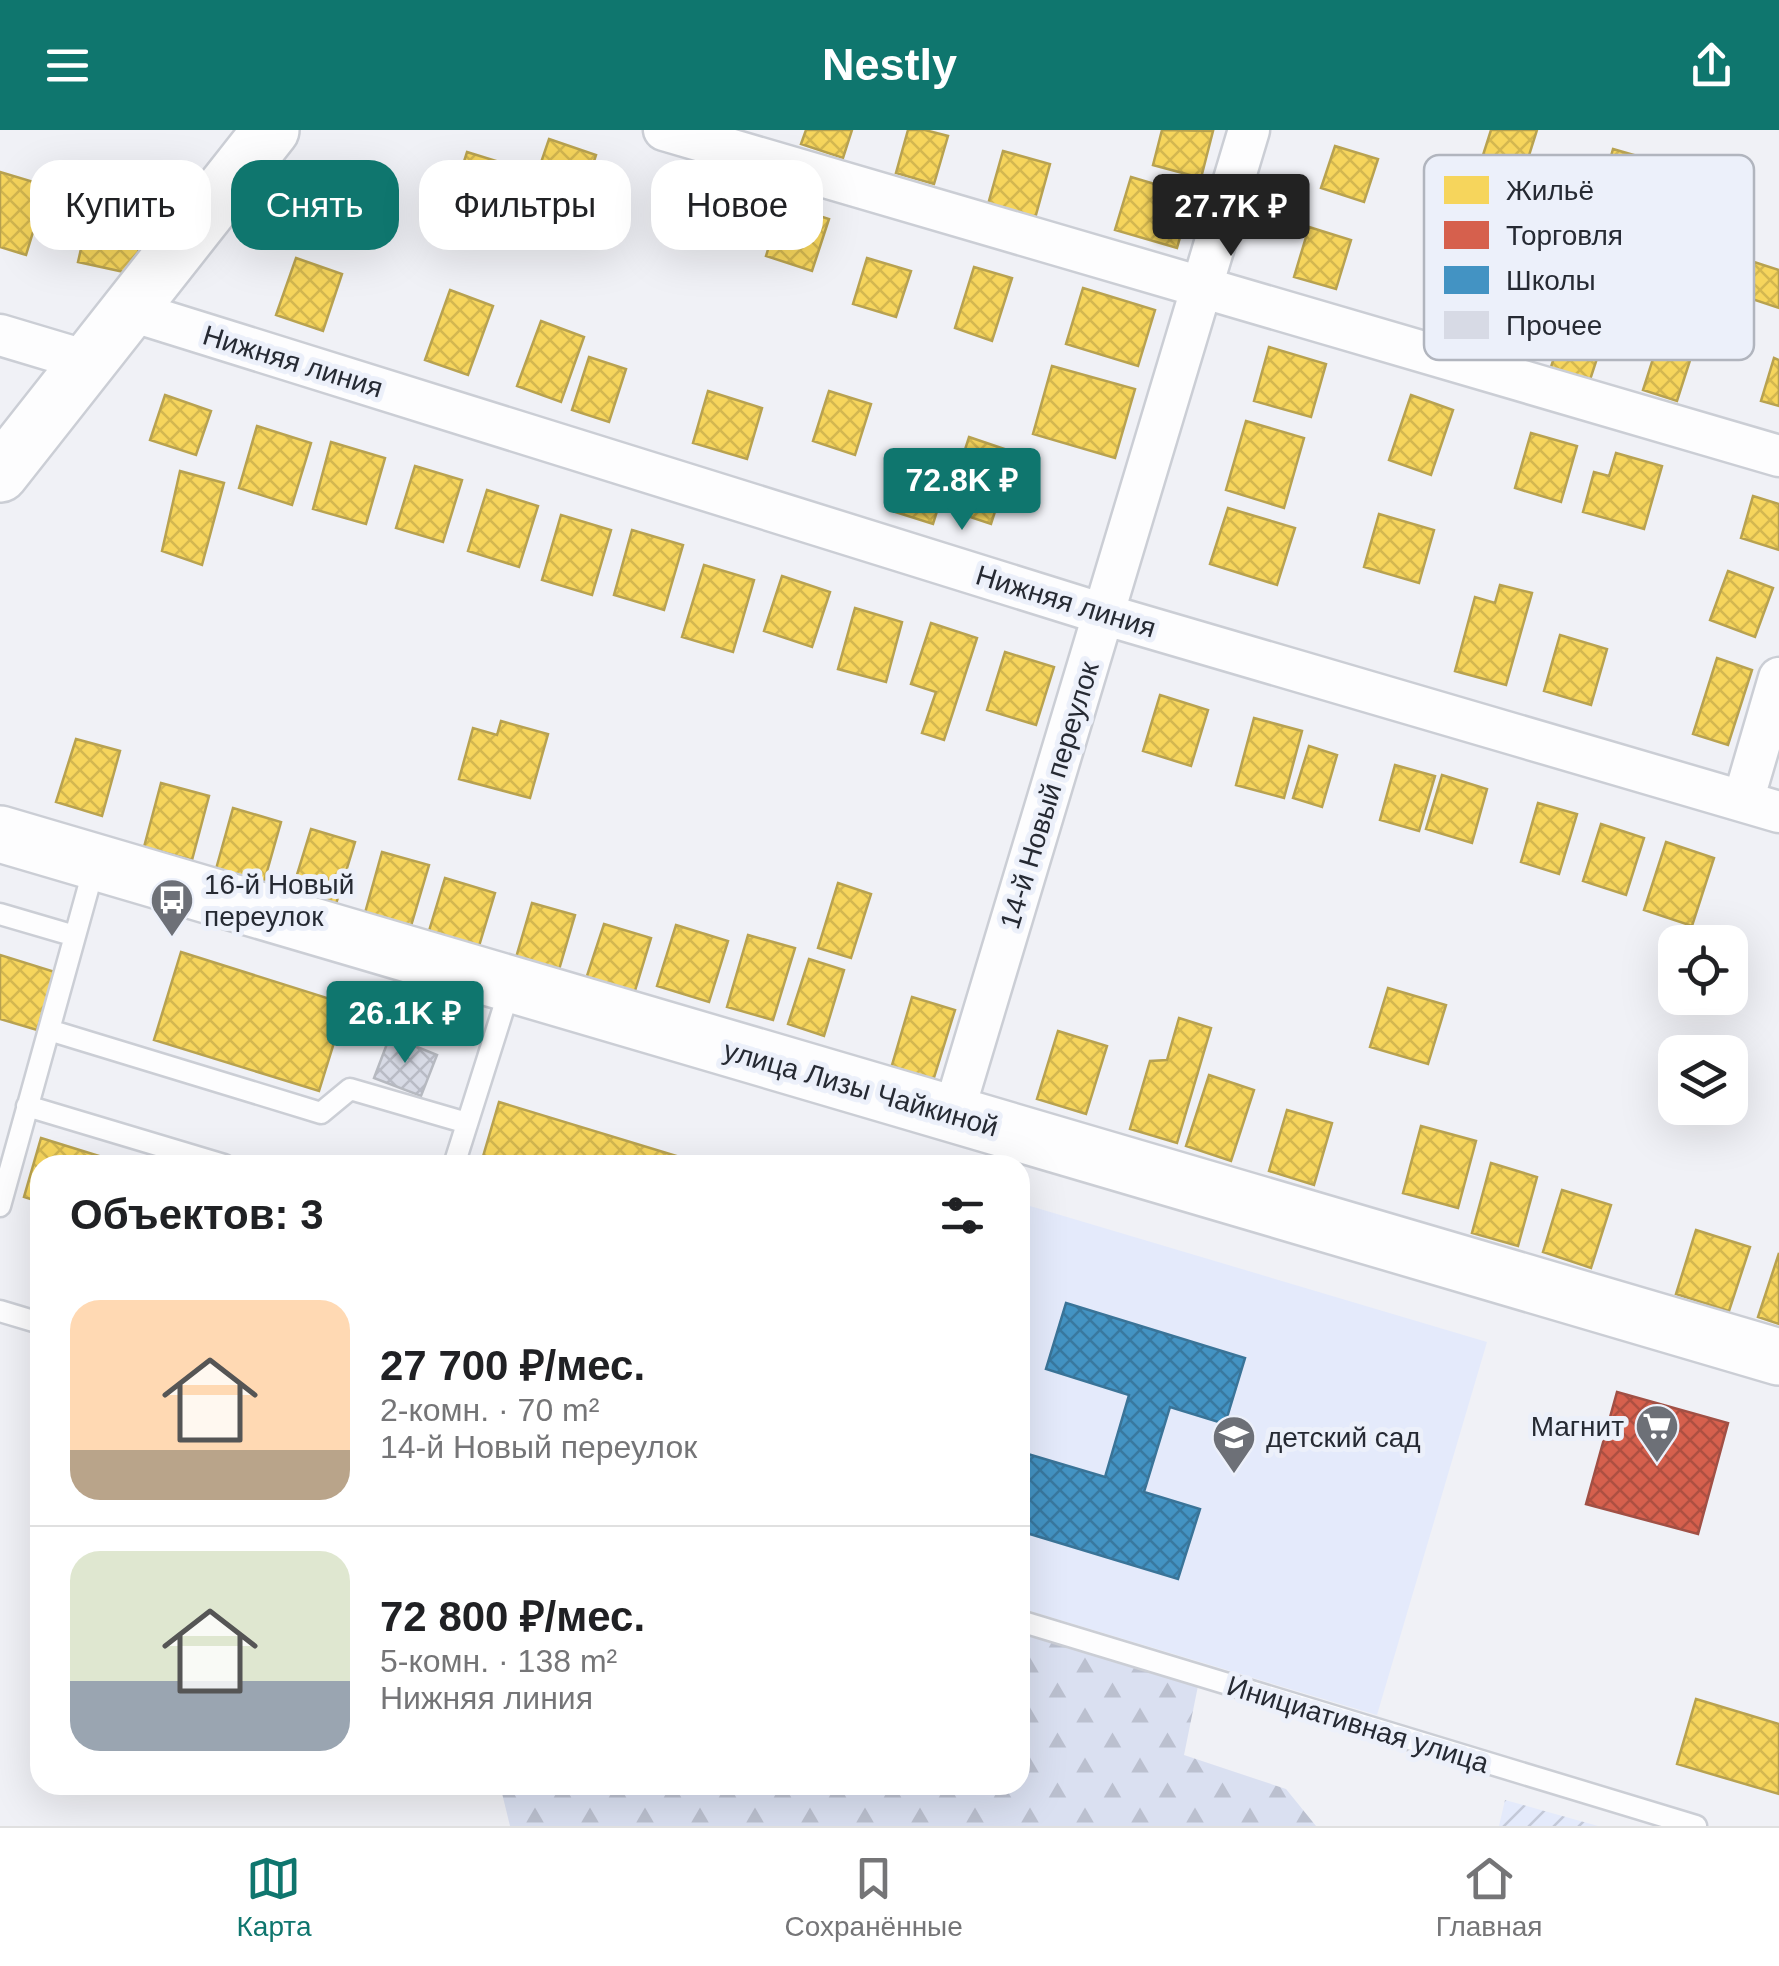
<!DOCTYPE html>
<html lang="ru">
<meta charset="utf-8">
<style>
body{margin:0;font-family:Helvetica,sans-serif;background:#f2f2f2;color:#202124;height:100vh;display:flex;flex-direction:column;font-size:38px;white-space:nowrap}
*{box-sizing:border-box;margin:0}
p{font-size:32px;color:#757577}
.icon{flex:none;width:55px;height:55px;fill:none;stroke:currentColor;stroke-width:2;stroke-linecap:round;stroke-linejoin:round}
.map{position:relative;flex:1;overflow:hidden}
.drawer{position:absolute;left:30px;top:1025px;width:1000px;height:640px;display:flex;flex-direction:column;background:#fff;border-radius:30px;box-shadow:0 10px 40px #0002}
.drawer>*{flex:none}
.banner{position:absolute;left:30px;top:30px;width:1000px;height:90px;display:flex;gap:20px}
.fabs{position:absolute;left:1658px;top:795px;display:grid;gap:20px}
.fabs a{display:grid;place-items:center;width:90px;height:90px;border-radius:20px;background:#fff;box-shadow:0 10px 40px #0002;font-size:50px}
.price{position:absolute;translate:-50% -85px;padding:0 22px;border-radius:10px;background:#0f766e;color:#fff;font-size:32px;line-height:65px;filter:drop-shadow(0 2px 5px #0008)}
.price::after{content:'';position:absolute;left:50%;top:60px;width:30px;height:22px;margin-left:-15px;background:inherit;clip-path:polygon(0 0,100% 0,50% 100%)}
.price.on{background:#222;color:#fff}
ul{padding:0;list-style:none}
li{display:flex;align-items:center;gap:30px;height:250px;padding:0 40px}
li+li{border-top:2px solid #e0e0e0}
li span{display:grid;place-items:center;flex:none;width:280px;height:200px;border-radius:30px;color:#555}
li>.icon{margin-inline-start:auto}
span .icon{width:120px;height:120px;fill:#fffc;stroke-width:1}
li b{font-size:42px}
h2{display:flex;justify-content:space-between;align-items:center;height:120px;padding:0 40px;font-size:42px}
.chip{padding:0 35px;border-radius:30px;background:#fff;box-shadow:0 10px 40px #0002;font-size:35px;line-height:90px}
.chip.on{background:#0f766e;color:#fff}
header{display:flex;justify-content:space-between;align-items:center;height:130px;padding:0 40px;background:#0f766e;color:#fff;font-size:45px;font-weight:600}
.dock{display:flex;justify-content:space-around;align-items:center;height:140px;border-top:2px solid #e0e0e0;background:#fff;font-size:28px;color:#757577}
.dock a{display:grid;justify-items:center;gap:5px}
.dock .on{color:#0f766e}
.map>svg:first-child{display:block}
</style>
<header><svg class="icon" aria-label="menu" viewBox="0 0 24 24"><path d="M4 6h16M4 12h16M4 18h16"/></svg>Nestly<svg class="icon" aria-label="share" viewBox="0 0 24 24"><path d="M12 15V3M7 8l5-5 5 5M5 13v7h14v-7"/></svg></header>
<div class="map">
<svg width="1779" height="1696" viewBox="0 0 1779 1696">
<defs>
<pattern id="industrial-furrows" width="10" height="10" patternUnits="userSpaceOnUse" patternTransform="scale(2.5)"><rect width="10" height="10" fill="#e4eafb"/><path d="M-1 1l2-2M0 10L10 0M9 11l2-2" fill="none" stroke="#c3c9d8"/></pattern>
<pattern id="forest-firs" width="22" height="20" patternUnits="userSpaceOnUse" patternTransform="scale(2.5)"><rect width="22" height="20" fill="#dae0f1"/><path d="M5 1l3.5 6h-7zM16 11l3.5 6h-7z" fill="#bbc0cf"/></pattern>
<pattern id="homes-cross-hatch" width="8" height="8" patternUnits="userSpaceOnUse" patternTransform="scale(2.5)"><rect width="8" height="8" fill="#f6d55c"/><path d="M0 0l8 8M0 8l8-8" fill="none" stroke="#d3b750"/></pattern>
<pattern id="shops-cross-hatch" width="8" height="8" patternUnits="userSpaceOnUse" patternTransform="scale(2.5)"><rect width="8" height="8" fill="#d6604d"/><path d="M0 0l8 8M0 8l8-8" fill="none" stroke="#ad4f41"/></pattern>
<pattern id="schools-cross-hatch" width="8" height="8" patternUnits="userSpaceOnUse" patternTransform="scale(2.5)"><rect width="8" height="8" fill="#4393c3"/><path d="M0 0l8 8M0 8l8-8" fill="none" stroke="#38789f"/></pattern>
<pattern id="building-cross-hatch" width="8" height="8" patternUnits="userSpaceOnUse" patternTransform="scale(2.5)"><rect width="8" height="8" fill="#d7dae5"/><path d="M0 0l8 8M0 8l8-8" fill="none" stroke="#b8bbc5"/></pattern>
</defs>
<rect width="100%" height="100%" fill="#f0f1f6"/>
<path fill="#e4eafb" d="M 1020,1073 L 1487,1212 L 1377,1585 L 1020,1478 Z"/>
<path fill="url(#industrial-furrows)" d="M 1505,1670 L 1598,1696 L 1499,1696 Z"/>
<path fill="url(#forest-firs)" d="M 1020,1491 L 1200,1546 L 1184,1625 L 1286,1659 L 1316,1696 L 510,1696 L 500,1655 L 1020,1655 Z"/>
<path fill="url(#homes-cross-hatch)" stroke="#b8a250" stroke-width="2.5" d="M 806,0 L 852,0 L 843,28 L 801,14 Z
M 908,0 L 925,0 L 948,6 L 934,54 L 896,43 Z
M 1162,0 L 1213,1 L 1201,48 L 1153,35 Z
M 1491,0 L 1537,0 L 1519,57 L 1477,44 Z
M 549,9 L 596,25 L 579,78 L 531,62 Z
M 1335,16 L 1378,29 L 1364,72 L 1321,58 Z
M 1613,19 L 1662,33 L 1648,83 L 1599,69 Z
M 1003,21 L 1050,34 L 1034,92 L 987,78 Z
M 467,22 L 522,39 L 502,106 L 446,88 Z
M 0,42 L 47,56 L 26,125 L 0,117 Z
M 683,44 L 729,58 L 713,111 L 666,96 Z
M 1131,47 L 1192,65 L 1177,118 L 1115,100 Z
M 94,62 L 149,75 L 133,144 L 78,132 Z
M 782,74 L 829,89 L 812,141 L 766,126 Z
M 1309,97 L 1351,110 L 1336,159 L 1294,147 Z
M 296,128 L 342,144 L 323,201 L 276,185 Z
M 867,128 L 911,141 L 896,187 L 853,174 Z
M 1754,132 L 1779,140 L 1779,178 L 1743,166 Z
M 974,137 L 1012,148 L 992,211 L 955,198 Z
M 1083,158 L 1155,180 L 1138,236 L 1066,214 Z
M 450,160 L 493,176 L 468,245 L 425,230 Z
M 1568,185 L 1607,198 L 1588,256 L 1549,243 Z
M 541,191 L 584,207 L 561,272 L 517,256 Z
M 1659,210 L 1693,221 L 1677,271 L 1643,260 Z
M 1269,217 L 1326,234 L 1311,287 L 1254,271 Z
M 589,227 L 626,239 L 609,292 L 572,280 Z
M 1774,228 L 1779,230 L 1779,276 L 1761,271 Z
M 1052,236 L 1135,259 L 1115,328 L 1033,304 Z
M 708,261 L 762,278 L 747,329 L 693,313 Z
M 829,261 L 871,274 L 855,325 L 813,311 Z
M 165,265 L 211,281 L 196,325 L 150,310 Z
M 1411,265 L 1453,280 L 1431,345 L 1389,330 Z
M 1246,291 L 1304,308 L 1284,378 L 1226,360 Z
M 257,296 L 311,313 L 292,375 L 239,358 Z
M 1531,303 L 1577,316 L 1561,372 L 1515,358 Z
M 969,307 L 1025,326 L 1011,370 L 1000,366 L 991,394 L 946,379 Z
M 331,312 L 385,328 L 366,394 L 313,379 Z
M 1616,323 L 1662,336 L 1644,399 L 1583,382 L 1594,342 L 1609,346 Z
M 911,331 L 949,343 L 933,394 L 895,382 Z
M 415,336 L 462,350 L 443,412 L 396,398 Z
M 180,341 L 224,353 L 202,435 L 162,421 Z
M 487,360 L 538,376 L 519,437 L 468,421 Z
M 1753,366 L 1779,374 L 1779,420 L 1741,408 Z
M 1228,378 L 1295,398 L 1277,455 L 1210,434 Z
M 1379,384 L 1434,400 L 1419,453 L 1364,437 Z
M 561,385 L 611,400 L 592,465 L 542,450 Z
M 632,400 L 683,415 L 664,480 L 614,465 Z
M 704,435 L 754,450 L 733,522 L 682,507 Z
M 1728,441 L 1773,458 L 1755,507 L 1710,490 Z
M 782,446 L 830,462 L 812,517 L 764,501 Z
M 1500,455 L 1532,463 L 1506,555 L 1455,541 L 1475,467 L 1495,473 Z
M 855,478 L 902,492 L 886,552 L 838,539 Z
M 931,493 L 977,508 L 944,610 L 922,603 L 936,562 L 911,554 Z
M 1560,505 L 1607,519 L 1591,575 L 1544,561 Z
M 1005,522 L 1054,537 L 1036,595 L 987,580 Z
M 1717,528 L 1752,540 L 1728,615 L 1693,604 Z
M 1160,565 L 1208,580 L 1191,636 L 1143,621 Z
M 1254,588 L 1302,601 L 1284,668 L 1236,655 Z
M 501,591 L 548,604 L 530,668 L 459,649 L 473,598 L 497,605 Z
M 76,609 L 120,621 L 102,686 L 56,672 Z
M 1309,616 L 1337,625 L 1322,677 L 1293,668 Z
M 1395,635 L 1435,646 L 1419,701 L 1380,690 Z
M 1442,645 L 1487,659 L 1472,713 L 1426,699 Z
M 161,653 L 209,666 L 192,730 L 144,717 Z
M 1538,673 L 1577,684 L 1559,744 L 1521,732 Z
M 233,678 L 281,692 L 264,752 L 216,739 Z
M 1601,694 L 1644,708 L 1626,765 L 1583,751 Z
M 311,699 L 355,712 L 336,774 L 292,761 Z
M 1666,712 L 1714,728 L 1692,796 L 1644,780 Z
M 382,722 L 429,735 L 411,796 L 365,783 Z
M 445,748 L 495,763 L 479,816 L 429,801 Z
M 838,753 L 871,764 L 851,828 L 818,818 Z
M 532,773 L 575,785 L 558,843 L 515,831 Z
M 604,794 L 651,808 L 634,864 L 586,849 Z
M 676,795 L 728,811 L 709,872 L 657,856 Z
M 748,805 L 795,818 L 773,890 L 727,877 Z
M 181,822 L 346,874 L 319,961 L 154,910 Z
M 0,825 L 55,842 L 37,900 L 0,889 Z
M 809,829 L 844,840 L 824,906 L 788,894 Z
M 1388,858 L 1446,875 L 1428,934 L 1370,917 Z
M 912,867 L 955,880 L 932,954 L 890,942 Z
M 1179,888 L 1211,898 L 1177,1013 L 1130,999 L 1150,931 L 1167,930 Z
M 1058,901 L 1107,916 L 1086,984 L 1037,969 Z
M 1209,945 L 1254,960 L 1231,1031 L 1186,1016 Z
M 499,972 L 706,1035 L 499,1035 L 482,1030 Z
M 1287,980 L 1332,993 L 1314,1055 L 1269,1041 Z
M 1421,996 L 1476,1011 L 1458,1078 L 1403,1063 Z
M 41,1008 L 128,1035 L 40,1035 L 40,1072 L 24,1067 Z
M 1491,1033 L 1537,1047 L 1518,1116 L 1472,1103 Z
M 1562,1060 L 1611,1075 L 1591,1138 L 1543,1122 Z
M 1696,1100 L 1750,1117 L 1729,1181 L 1676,1164 Z
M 1779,1123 L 1779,1194 L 1758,1187 Z
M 1696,1569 L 1779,1594 L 1779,1664 L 1677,1634 Z"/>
<path fill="url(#shops-cross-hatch)" stroke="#a15045" stroke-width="2.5" d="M 1617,1262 L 1728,1293 L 1698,1404 L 1586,1374 Z"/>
<path fill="url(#schools-cross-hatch)" stroke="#3a7498" stroke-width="2.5" d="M 1066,1173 L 1245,1228 L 1225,1294 L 1170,1277 L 1144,1362 L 1200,1379 L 1178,1449 L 1020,1401 L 1021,1322 L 1105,1347 L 1129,1265 L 1046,1239 Z"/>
<path fill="url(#building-cross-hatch)" stroke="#b6b9c0" stroke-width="2.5" d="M 390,906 L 437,925 L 421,966 L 374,948 Z"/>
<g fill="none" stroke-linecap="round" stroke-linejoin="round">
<g stroke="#cbced5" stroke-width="25">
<path id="service" d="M 0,784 L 75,806
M 49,900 L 321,983 L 350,959 L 467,993
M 27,976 L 224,1035
M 454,1035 L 510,858
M 0,1076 L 95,734
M 0,1181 L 40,1193
M 1020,1491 L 1696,1696"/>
</g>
<g stroke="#cbced5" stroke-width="45">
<path id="minor" d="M 664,0 L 1779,326
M 128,180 L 1103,484 L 1779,682
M 0,205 L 87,231
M 1743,671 L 1779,548
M 953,984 L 1249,0"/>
</g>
<g stroke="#cbced5" stroke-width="60">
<path id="secondary" d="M 0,344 L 271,0
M 0,704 L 1779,1227"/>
</g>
<use href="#service" stroke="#fdfdfe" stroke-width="20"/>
<use href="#minor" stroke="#fdfdfe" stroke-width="40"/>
<use href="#secondary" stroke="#fdfdfe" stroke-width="55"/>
</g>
<defs>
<g id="bus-pin" transform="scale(2.25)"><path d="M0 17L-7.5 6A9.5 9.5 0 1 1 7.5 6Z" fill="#6d7077" stroke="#ecf0fa"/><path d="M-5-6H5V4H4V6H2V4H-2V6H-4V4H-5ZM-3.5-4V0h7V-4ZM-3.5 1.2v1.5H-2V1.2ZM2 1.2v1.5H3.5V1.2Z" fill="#fff"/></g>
<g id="supermarket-pin" transform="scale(2.25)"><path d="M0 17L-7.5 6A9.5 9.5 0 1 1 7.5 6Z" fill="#6d7077" stroke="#ecf0fa"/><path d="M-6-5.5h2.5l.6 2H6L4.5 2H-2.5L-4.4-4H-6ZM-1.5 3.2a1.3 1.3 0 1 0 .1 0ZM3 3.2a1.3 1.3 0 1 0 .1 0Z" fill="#fff"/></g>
<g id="school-pin" transform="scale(2.25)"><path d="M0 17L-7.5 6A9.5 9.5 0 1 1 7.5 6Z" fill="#6d7077" stroke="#ecf0fa"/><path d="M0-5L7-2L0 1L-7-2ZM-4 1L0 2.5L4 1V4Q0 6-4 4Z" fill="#fff"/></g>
</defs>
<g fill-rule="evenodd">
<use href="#bus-pin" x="172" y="770"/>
<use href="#supermarket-pin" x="1657" y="1296"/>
<use href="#school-pin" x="1234" y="1307"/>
</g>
<g text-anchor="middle" stroke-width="10" stroke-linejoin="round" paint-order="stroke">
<g font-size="28" fill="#262a33" stroke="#ecf0fa">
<text transform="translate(293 231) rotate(17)" y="10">Нижняя линия</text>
<text transform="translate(1066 471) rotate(17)" y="10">Нижняя линия</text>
<text transform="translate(1049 665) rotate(-73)" y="10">14-й Новый переулок</text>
<text transform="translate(861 958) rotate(16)" y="10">улица Лизы Чайкиной</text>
<text transform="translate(1358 1594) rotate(17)" y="10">Инициативная улица</text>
</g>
<g font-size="28" fill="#262a33" stroke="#ecf0fa" text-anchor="start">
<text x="204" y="764">16-й Новый<tspan x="204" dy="32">переулок</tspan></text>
<text x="1624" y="1306" text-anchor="end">Магнит</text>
<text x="1266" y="1317">детский сад</text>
</g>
</g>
<rect x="1424" y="25" width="330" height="205" rx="15" fill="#ecf0fa" stroke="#b1b5be" stroke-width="2.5"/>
<rect x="1444" y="46" width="45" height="28" fill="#f6d55c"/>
<rect x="1444" y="91" width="45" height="28" fill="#d6604d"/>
<rect x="1444" y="136" width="45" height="28" fill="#4393c3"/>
<rect x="1444" y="181" width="45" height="28" fill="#d7dae5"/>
<g font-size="28" fill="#262a33">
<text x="1506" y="70">Жильё</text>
<text x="1506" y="115">Торговля</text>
<text x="1506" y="160">Школы</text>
<text x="1506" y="205">Прочее</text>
</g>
</svg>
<div class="fabs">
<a><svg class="icon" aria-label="locate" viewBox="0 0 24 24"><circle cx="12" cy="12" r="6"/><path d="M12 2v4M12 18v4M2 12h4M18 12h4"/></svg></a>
<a><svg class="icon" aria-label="layers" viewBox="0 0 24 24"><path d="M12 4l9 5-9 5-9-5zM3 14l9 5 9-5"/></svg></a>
</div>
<b class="price on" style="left:1231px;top:129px">27.7K ₽</b>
<b class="price" style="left:962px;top:403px">72.8K ₽</b>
<b class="price" style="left:405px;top:936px">26.1K ₽</b>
<div class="banner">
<a class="chip">Купить</a>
<a class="chip on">Снять</a>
<a class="chip">Фильтры</a>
<a class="chip">Новое</a>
</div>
<section class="drawer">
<h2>Объектов: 3<svg class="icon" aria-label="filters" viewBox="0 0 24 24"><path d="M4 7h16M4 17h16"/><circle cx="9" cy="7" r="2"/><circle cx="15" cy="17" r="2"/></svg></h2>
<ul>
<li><span style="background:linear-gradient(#ffd9b3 75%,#b9a48a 0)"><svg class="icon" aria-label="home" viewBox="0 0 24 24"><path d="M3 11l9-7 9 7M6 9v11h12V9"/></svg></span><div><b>27 700 ₽/мес.</b><p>2-комн. · 70 m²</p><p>14-й Новый переулок</p></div></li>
<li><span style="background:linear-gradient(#dfe7d0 65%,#9aa5b1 0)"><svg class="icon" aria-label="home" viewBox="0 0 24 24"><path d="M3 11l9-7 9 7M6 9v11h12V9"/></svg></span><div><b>72 800 ₽/мес.</b><p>5-комн. · 138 m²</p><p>Нижняя линия</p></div></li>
</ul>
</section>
</div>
<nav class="dock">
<a class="on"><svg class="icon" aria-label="map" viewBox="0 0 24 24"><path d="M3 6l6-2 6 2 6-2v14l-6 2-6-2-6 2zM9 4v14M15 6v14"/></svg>Карта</a>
<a><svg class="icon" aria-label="saved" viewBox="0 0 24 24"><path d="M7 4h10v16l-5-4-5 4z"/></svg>Сохранённые</a>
<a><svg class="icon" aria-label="home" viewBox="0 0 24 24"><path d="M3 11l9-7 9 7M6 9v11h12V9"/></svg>Главная</a>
</nav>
